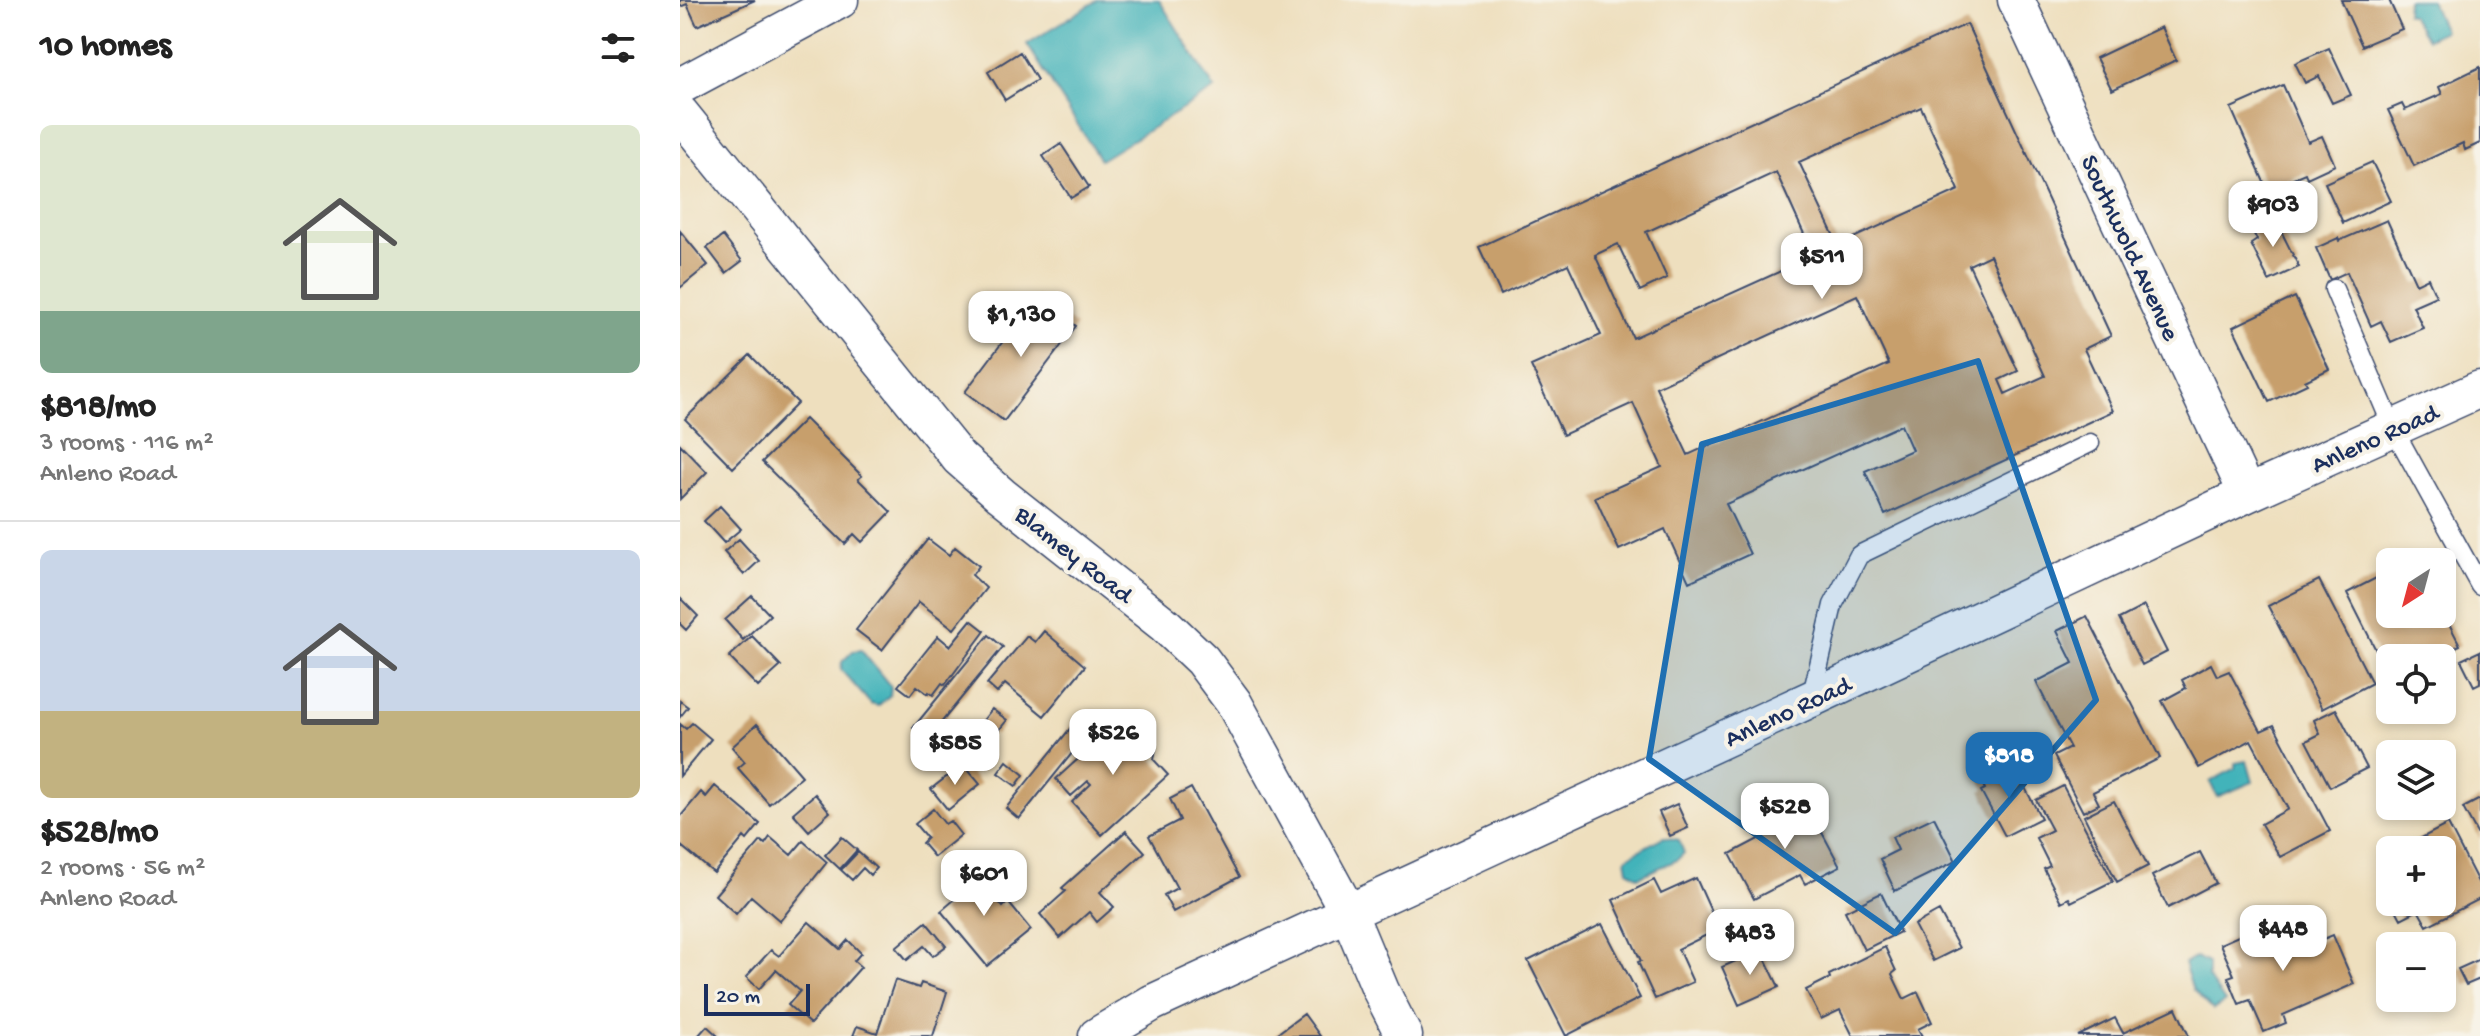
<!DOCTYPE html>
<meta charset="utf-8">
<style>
body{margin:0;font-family:"Gochi Hand",sans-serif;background:#f6f6f6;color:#222;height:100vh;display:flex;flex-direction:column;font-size:30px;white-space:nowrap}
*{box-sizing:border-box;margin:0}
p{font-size:26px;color:#767676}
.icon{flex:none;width:44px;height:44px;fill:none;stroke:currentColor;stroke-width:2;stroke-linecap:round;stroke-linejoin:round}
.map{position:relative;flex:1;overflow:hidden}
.side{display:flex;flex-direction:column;background:#fff;width:680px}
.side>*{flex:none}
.needle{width:52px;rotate:216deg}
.tools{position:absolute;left:1696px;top:548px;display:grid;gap:16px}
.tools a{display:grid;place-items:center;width:80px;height:80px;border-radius:12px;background:#fff;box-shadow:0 4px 12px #0003;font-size:40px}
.scale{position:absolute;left:24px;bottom:20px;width:106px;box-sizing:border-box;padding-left:8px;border:4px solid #1b2f5e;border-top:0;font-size:22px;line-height:28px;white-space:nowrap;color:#1b2f5e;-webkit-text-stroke:6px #f7f3e8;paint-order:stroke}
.price{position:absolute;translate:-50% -68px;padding:0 18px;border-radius:16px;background:#fff;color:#222;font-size:26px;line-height:52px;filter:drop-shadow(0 2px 4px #0008)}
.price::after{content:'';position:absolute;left:50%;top:48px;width:24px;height:18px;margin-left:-12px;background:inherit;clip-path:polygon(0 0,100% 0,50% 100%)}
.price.selected{background:#1f6fb2;color:#fff}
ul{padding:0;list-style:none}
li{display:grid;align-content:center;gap:16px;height:424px;padding:0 40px}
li+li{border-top:2px solid #e0e0e0}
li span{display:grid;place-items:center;height:248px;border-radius:12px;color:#555}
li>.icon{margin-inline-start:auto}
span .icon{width:144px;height:144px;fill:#fffc;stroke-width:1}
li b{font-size:34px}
h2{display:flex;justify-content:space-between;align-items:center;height:96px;padding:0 40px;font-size:34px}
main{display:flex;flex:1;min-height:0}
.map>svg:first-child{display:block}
</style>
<main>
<section class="side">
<h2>10 homes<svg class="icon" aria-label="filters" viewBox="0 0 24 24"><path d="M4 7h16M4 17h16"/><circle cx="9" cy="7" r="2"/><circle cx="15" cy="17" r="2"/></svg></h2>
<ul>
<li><span style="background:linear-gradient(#dfe7d0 75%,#7fa58c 0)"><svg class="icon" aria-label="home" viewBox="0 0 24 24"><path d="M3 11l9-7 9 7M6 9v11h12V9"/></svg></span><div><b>$818/mo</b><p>3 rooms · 116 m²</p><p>Anleno Road</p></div></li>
<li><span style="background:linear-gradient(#c9d6e8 65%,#c2b280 0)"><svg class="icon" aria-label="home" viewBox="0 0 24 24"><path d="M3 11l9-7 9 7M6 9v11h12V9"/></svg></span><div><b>$528/mo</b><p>2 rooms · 56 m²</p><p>Anleno Road</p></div></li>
</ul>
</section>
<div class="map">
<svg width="1800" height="1036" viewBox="0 0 1800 1036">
<rect width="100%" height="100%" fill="#f7f3e8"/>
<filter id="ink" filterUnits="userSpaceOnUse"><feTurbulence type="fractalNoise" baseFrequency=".0125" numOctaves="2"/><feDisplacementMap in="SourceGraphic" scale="16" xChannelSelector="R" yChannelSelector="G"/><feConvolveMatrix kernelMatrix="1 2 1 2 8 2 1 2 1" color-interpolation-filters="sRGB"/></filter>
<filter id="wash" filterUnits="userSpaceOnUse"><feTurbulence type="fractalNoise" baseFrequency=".006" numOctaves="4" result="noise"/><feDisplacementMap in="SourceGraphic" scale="32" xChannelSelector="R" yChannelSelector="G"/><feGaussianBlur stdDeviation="1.8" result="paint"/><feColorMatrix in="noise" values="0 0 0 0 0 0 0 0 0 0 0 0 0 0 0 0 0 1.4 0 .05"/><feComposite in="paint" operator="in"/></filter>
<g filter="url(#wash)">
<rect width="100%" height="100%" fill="#eedfbe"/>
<path fill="#43b3ba" stroke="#2f718c" stroke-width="2" d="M 418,0 L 479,0 L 535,89 L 420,160 L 347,44 Z
M 1727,0 L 1750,0 L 1764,31 L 1747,39 L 1731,15 L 1726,13 Z
M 181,650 L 211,687 L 210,695 L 198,706 L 191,704 L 161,670 L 162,662 L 173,651 Z
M 1567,761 L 1573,782 L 1537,797 L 1530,782 L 1555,768 L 1555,763 Z
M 983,837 L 999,840 L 1004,853 L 997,860 L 958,877 L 948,870 L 946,858 Z
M 1516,957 L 1528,963 L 1528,978 L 1545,1002 L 1533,1010 L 1513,990 L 1504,964 Z"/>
<g id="blocks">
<path fill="#c79f6c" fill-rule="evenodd" d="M 0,0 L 75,0 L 17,26 L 7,4 L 0,7 Z
M 1661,0 L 1709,0 L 1722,29 L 1682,46 Z
M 1287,24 L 1431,336 L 1404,349 L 1433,411 L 1205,515 L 1185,471 L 1232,450 L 1221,425 L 1046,504 L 1070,554 L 1009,582 L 985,529 L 939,550 L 915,497 L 982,467 L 953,403 L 883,435 L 851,366 L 921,335 L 888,264 L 821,295 L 799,247 ZM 1241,107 L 1279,190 L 1158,245 L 1119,162 ZM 1096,172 L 1134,256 L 953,338 L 915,255 L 938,244 L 960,291 L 987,278 L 966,232 ZM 1310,255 L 1365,376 L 1325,394 L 1319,380 L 1338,371 L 1289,265 ZM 1177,295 L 1209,364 L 1008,455 L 976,387 Z
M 1481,27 L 1496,60 L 1432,90 L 1416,58 Z
M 1649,48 L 1671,95 L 1652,103 L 1639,76 L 1625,83 L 1615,63 Z
M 340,52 L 357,80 L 325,100 L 308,72 Z
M 1800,67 L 1800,143 L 1785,150 L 1783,143 L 1734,166 L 1708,110 L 1722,104 L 1725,110 L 1762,94 L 1759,87 Z
M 1603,85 L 1628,142 L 1642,136 L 1655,165 L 1627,178 L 1625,173 L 1587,189 L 1551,108 Z
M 381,144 L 409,187 L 391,198 L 363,156 Z
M 1692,162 L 1711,201 L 1663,223 L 1645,183 Z
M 1593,215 L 1619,267 L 1589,281 L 1571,244 L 1577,240 L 1570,226 Z
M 1707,220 L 1736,284 L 1748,278 L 1756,296 L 1733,306 L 1743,328 L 1711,342 L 1701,321 L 1691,326 L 1667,272 L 1650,280 L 1636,248 L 1658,238 L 1659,241 Z
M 0,231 L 28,265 L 0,288 Z
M 43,236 L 62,261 L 46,273 L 27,248 Z
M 357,296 L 396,326 L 324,421 L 285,392 Z
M 1615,297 L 1649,369 L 1625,381 L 1627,384 L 1589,402 L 1553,327 Z
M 70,355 L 118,403 L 53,468 L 5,419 Z
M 125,419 L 182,476 L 178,479 L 211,512 L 182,542 L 174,534 L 165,544 L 82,462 Z
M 0,444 L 27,472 L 0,499 Z
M 40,506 L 61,529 L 44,543 L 24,521 Z
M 59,539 L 79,561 L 64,575 L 44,552 Z
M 248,539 L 269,555 L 275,547 L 299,566 L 292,575 L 306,588 L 274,629 L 239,602 L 202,650 L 176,630 Z
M 1710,571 L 1710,614 L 1764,614 L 1780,645 L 1753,658 L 1710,658 L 1710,663 L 1704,666 L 1667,593 Z
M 1639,580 L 1692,683 L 1642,709 L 1588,606 Z
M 72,596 L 90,615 L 63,640 L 45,620 Z
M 0,598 L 18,616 L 6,630 L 0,624 Z
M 1464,606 L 1487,652 L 1462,665 L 1439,619 Z
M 1407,616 L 1480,758 L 1413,792 L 1419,804 L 1403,812 L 1374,756 L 1390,748 L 1356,682 L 1393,663 L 1377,631 Z
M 291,620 L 305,631 L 265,685 L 262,683 L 253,695 L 249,692 L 248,694 L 237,686 L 230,695 L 218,686 L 258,636 L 270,646 Z
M 364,631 L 405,666 L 364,716 L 325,684 L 317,693 L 307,684 L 347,636 L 355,642 Z
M 309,635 L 323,647 L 247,740 L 233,728 Z
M 72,636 L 101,666 L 78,687 L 49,657 Z
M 1800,651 L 1800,683 L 1794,686 L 1781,660 Z
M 1531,664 L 1537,676 L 1549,671 L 1581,731 L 1594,725 L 1650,831 L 1600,857 L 1581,824 L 1608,809 L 1571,740 L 1519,768 L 1482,701 L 1506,688 L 1502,680 Z
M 0,701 L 8,707 L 0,717 Z
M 312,709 L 327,720 L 315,735 L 301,723 Z
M 1656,709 L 1687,768 L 1650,787 L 1626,741 L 1640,734 L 1634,720 Z
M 401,715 L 414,726 L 339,819 L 326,808 Z
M 439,722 L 452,735 L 463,734 L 476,747 L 474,760 L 488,775 L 422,835 L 392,802 L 411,784 L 408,781 L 391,796 L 376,779 Z
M 12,723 L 31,739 L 0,776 L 0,724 L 6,729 Z
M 77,724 L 122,776 L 89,804 L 58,768 L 65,762 L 52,747 Z
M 327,761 L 344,775 L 336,786 L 318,773 Z
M 1332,763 L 1361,818 L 1325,836 L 1301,791 L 1305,789 L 1300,779 Z
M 283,764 L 300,784 L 268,810 L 251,789 Z
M 35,786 L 80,824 L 67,840 L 64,837 L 34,873 L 0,845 L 0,817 L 21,792 L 26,797 Z
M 1383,786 L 1433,881 L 1391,902 L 1389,898 L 1381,902 L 1364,869 L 1370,866 L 1356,838 L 1372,830 L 1356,800 Z
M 511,788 L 559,877 L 493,912 L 484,895 L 497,888 L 469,836 L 500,820 L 490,799 Z
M 135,794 L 150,812 L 129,831 L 113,813 Z
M 1123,797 L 1160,866 L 1125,884 L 1120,875 L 1074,899 L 1050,854 L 1086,835 L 1078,820 Z
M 1800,799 L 1800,839 L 1783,808 Z
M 1434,801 L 1468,866 L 1437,882 L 1404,816 Z
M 997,804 L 1008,828 L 990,836 L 979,812 Z
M 253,809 L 265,824 L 270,821 L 281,835 L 254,857 L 242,843 L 247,838 L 235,824 Z
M 1254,817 L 1276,861 L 1215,891 L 1200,859 L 1218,850 L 1212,837 Z
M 1768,824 L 1800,886 L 1800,899 L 1747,926 L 1738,910 L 1721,919 L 1712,902 L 1762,902 L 1762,850 L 1731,850 L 1728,845 Z
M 446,831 L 465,852 L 420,892 L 434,907 L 417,922 L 409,912 L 380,938 L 360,914 L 386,891 L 382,888 Z
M 90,837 L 111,855 L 123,841 L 147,862 L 100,921 L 71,896 L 56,914 L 35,895 L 81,841 L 85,844 Z
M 162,837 L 177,850 L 160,869 L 145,855 Z
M 178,852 L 196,868 L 190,875 L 183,868 L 172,880 L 161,870 Z
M 1520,852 L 1536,883 L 1488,908 L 1472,876 Z
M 290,867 L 323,907 L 328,902 L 351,930 L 307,966 L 261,911 L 280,895 L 270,883 Z
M 1016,878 L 1039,929 L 998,949 L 1013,982 L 975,999 L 958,962 L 961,961 L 933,900 L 974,880 L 981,894 Z
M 1201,893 L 1220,932 L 1184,950 L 1165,911 Z
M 1259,911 L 1279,948 L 1253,961 L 1234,925 Z
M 1595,920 L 1610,953 L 1653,935 L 1674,984 L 1603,1015 L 1606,1023 L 1584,1032 L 1570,1000 L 1559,1004 L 1548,977 L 1554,975 L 1540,944 Z
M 129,922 L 160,949 L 168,940 L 181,953 L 174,961 L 181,967 L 130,1024 L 108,1005 L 120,991 L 96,970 L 79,989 L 66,977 L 91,950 L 99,956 Z
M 246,922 L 266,946 L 253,956 L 244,946 L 227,960 L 216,947 Z
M 922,924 L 960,998 L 886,1036 L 848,961 Z
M 1205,947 L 1216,971 L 1212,974 L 1224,999 L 1238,992 L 1252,1022 L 1238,1029 L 1242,1036 L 1173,1036 L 1160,1010 L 1141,1019 L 1126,990 L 1150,978 L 1149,975 Z
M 1081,950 L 1099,987 L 1059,1005 L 1042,967 Z
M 1800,959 L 1800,979 L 1786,985 L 1778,969 Z
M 215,980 L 239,988 L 241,983 L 267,992 L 253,1036 L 173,1036 L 177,1026 L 197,1033 Z
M 1496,1008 L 1509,1036 L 1398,1036 L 1435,1018 L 1443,1033 Z
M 624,1014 L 640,1036 L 594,1036 Z
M 27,1026 L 38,1036 L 18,1036 Z"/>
</g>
</g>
<g filter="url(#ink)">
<use href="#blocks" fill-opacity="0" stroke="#3b496c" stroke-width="2"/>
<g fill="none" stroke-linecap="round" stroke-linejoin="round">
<g stroke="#3b496c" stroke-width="21">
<path id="service" d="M 1654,289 L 1713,428 L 1800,586
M 1131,699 L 1153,605 L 1179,555 L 1410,443"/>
</g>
<g stroke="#3b496c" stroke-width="39">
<path id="minor" d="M 1336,0 L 1567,494
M 0,86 L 160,0
M 0,113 L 279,458 L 321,495 L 485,625 L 522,660 L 554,703 L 668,912 L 701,991 L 724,1036
M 417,1036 L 472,1003 L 1131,699 L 1567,494 L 1800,389"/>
</g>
<use href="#service" stroke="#fff" stroke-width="18"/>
<use href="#minor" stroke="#fff" stroke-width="36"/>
</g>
</g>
<path fill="#1f6fb2" fill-opacity="0.2" stroke="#1f6fb2" stroke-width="6" stroke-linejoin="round" d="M 1298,361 L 1416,700 L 1215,933 L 969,759 L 1022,444 Z"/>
<g text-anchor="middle" stroke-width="8" stroke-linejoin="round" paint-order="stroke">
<g font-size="26" fill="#1b2f5e" stroke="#f7f3e8">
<text transform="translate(1452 247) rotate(65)" y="9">Southwold Avenue</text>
<text transform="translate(1694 437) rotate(-24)" y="9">Anleno Road</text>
<text transform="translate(395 553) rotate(38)" y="9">Blamey Road</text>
<text transform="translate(1107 710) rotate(-25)" y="9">Anleno Road</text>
</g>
</g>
</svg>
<div class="tools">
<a><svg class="needle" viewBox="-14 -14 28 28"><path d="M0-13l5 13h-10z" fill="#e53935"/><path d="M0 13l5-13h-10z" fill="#767676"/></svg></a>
<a><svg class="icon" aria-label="locate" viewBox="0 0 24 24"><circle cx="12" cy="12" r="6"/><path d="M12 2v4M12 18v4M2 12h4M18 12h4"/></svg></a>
<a><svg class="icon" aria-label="layers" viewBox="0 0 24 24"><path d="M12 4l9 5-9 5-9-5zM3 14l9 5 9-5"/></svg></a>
<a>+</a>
<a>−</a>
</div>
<div class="scale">20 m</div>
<b class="price" style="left:1593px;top:249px">$903</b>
<b class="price" style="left:1142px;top:301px">$511</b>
<b class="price" style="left:341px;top:359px">$1,130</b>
<b class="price" style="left:433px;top:777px">$526</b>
<b class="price" style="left:275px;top:787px">$585</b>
<b class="price selected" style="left:1329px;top:800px">$818</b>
<b class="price" style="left:1105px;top:851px">$528</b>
<b class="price" style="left:304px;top:918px">$601</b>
<b class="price" style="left:1603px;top:973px">$448</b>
<b class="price" style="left:1070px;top:977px">$483</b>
</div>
</main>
